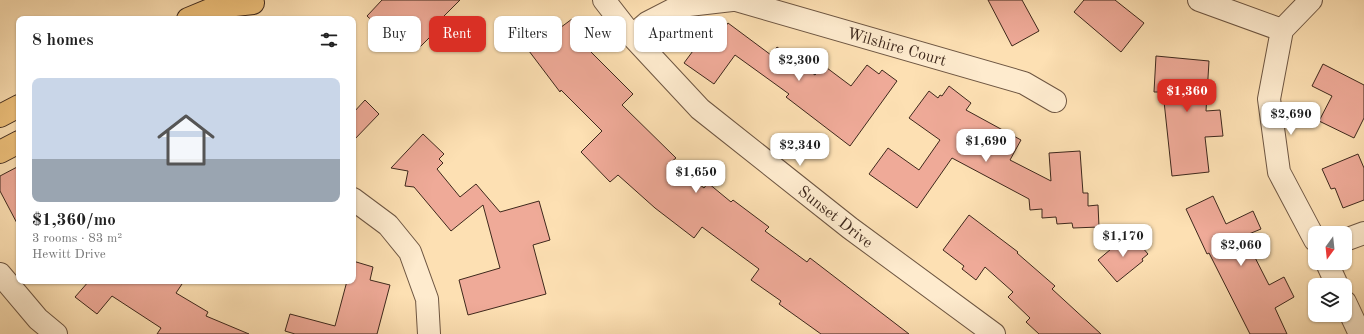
<!DOCTYPE html>
<meta charset="utf-8">
<style>
body{margin:0;font-family:"Old Standard TT",serif;background:#f6f6f6;color:#222;height:100vh;display:flex;flex-direction:column;font-size:15px;white-space:nowrap}
*{box-sizing:border-box;margin:0}
p{font-size:13px;color:#767676}
.icon{flex:none;width:22px;height:22px;fill:none;stroke:currentColor;stroke-width:2;stroke-linecap:round;stroke-linejoin:round}
.map{position:relative;flex:1;overflow:hidden}
.panel{position:absolute;left:16px;top:16px;width:340px;height:268px;display:flex;flex-direction:column;background:#fff;border-radius:8px;box-shadow:0 1px 3px #0004}
.panel>*{flex:none}
.banner{position:absolute;left:368px;top:16px;width:380px;height:36px;display:flex;gap:8px}
.needle{width:26px;rotate:195deg}
.controls{position:absolute;left:1308px;top:226px;display:grid;gap:8px}
.controls a{display:grid;place-items:center;width:44px;height:44px;border-radius:8px;background:#fff;box-shadow:0 1px 3px #0004;font-size:20px}
.price{position:absolute;translate:-50% -34px;padding:0 9px;border-radius:8px;background:#fff;color:#222;font-size:13px;line-height:26px;filter:drop-shadow(0 1px 2px #0008)}
.price::after{content:'';position:absolute;left:50%;top:24px;width:12px;height:9px;margin-left:-6px;background:inherit;clip-path:polygon(0 0,100% 0,50% 100%)}
.price.on{background:#d93025;color:#fff}
ul{padding:0;list-style:none}
li{display:grid;align-content:center;gap:8px;height:212px;padding:0 16px}
li+li{border-top:1px solid #e0e0e0}
li span{display:grid;place-items:center;height:124px;border-radius:8px;color:#555}
li>.icon{margin-inline-start:auto}
span .icon{width:72px;height:72px;fill:#fffc;stroke-width:1}
li b{font-size:17px}
h2{display:flex;justify-content:space-between;align-items:center;height:48px;padding:0 16px;font-size:17px}
.pill{padding:0 14px;border-radius:8px;background:#fff;box-shadow:0 1px 3px #0004;font-size:14px;line-height:36px}
.pill.on{background:#d93025;color:#fff}
.map>svg:first-child{display:block}
</style>
<div class="map">
<svg width="1364" height="334" viewBox="0 0 1364 334">
<rect width="100%" height="100%" fill="#fde0b3"/>
<filter id="stains"><feTurbulence type="fractalNoise" baseFrequency=".005" numOctaves="4"/><feColorMatrix values="0 0 0 0 .2 0 0 0 0 .09 0 0 0 0 .02 0 0 0 .5 -.17"/></filter>
<radialGradient id="worn" r=".72"><stop offset=".6" stop-color="#630" stop-opacity="0"/><stop offset="1" stop-color="#630" stop-opacity=".3"/></radialGradient>
<path fill="#efaa98" stroke="#3e281c" d="M 382,0 L 460,0 L 438,22 L 442,25 L 419,48 L 409,38 L 400,47 L 367,16 Z
M 988,0 L 1022,0 L 1039,31 L 1012,46 Z
M 1084,0 L 1115,0 L 1144,23 L 1121,52 L 1074,12 Z
M 572,19 L 591,44 L 586,47 L 633,94 L 622,105 L 676,158 L 671,162 L 704,188 L 708,183 L 731,202 L 733,200 L 769,227 L 765,231 L 807,262 L 810,258 L 909,334 L 821,334 L 779,304 L 781,301 L 751,280 L 759,269 L 702,227 L 694,238 L 655,208 L 618,175 L 610,182 L 581,152 L 602,131 L 561,90 L 560,92 L 529,51 Z
M 728,23 L 771,55 L 777,47 L 815,75 L 823,65 L 851,86 L 867,65 L 879,74 L 882,70 L 897,81 L 850,146 L 786,97 L 789,94 L 735,55 L 714,84 L 684,63 L 707,32 L 716,39 Z
M 1156,56 L 1209,61 L 1206,111 L 1220,110 L 1223,136 L 1205,137 L 1209,172 L 1172,176 L 1163,92 L 1154,92 Z
M 1323,64 L 1364,85 L 1364,118 L 1354,138 L 1319,121 L 1332,96 L 1312,86 Z
M 949,86 L 971,103 L 966,110 L 1021,140 L 1010,160 L 1051,181 L 1049,153 L 1080,151 L 1083,193 L 1088,193 L 1088,206 L 1098,205 L 1099,227 L 1073,228 L 1072,223 L 1057,224 L 1056,217 L 1042,218 L 1042,209 L 1030,210 L 1029,199 L 952,158 L 917,208 L 869,174 L 888,148 L 919,170 L 940,140 L 909,118 L 929,91 L 938,98 L 940,95 L 942,96 Z
M 365,100 L 379,114 L 353,141 L 353,113 Z
M 423,134 L 444,154 L 439,159 L 443,163 L 437,169 L 460,197 L 476,184 L 500,212 L 539,201 L 550,240 L 533,245 L 546,294 L 468,315 L 459,280 L 500,268 L 483,205 L 451,231 L 414,187 L 405,186 L 408,171 L 391,168 Z
M 1358,154 L 1364,168 L 1364,200 L 1343,208 L 1335,188 L 1331,189 L 1322,169 Z
M 19,166 L 19,227 L 0,191 L 0,176 Z
M 1213,196 L 1226,224 L 1253,211 L 1261,229 L 1244,236 L 1269,285 L 1284,277 L 1294,297 L 1275,308 L 1287,334 L 1250,334 L 1209,253 L 1207,254 L 1186,209 Z
M 969,215 L 1018,252 L 1017,253 L 1055,286 L 1052,289 L 1101,334 L 1039,334 L 1026,322 L 1030,318 L 1008,297 L 1013,292 L 985,267 L 976,280 L 962,269 L 964,266 L 943,250 Z
M 1130,233 L 1148,254 L 1142,259 L 1143,261 L 1117,282 L 1098,260 Z
M 353,261 L 373,267 L 370,280 L 390,285 L 377,334 L 295,334 L 285,331 L 290,314 L 335,326 L 347,281 L 353,281 Z
M 89,281 L 184,281 L 176,293 L 208,312 L 206,316 L 249,334 L 157,334 L 161,328 L 112,296 L 97,314 L 75,297 Z"/>
<g fill="none" stroke-linecap="round" stroke-linejoin="round">
<g stroke="#6e5642" stroke-width="24">
<path id="minor" d="M 604,0 L 632,36 L 700,109 L 850,228 L 994,334
M 736,0 L 1024,83 L 1055,101
M 1199,0 L 1282,30
M 1311,0 L 1282,30 L 1269,99 L 1279,172 L 1315,240
M 632,36 L 647,23 L 680,6 L 732,0
M 353,199 L 388,225 L 410,252 L 427,299 L 429,334
M 1345,240 L 1364,233
M 1327,263 L 1337,285
M 0,274 L 38,319 L 56,334
M 1345,302 L 1360,334"/>
</g>
<g stroke="#3e281c" stroke-width="24">
<path id="major" d="M 188,19 L 217,7 L 253,3
M 0,116 L 19,106
M 0,152 L 19,142"/>
</g>
<use href="#minor" stroke="#feebce" stroke-width="22"/>
<use href="#major" stroke="#eec07a" stroke-width="22"/>
</g>
<g text-anchor="middle" stroke-width="3.5" stroke-linejoin="round" paint-order="stroke">
<g font-size="16" fill="#3e281c" stroke="#feebce">
<text transform="translate(897 46) rotate(16)" y="6">Wilshire Court</text>
<text transform="translate(836 216) rotate(38)" y="6">Sunset Drive</text>
</g>
</g>
<rect width="100%" height="100%" filter="url(#stains)"/>
<rect width="100%" height="100%" fill="url(#worn)"/>
</svg>
<div class="controls">
<a><svg class="needle" viewBox="-14 -14 28 28"><path d="M0-13l5 13h-10z" fill="#e53935"/><path d="M0 13l5-13h-10z" fill="#767676"/></svg></a>
<a><svg class="icon" aria-label="layers" viewBox="0 0 24 24"><path d="M12 4l9 5-9 5-9-5zM3 14l9 5 9-5"/></svg></a>
</div>
<b class="price" style="left:799px;top:82px">$2,300</b>
<b class="price on" style="left:1187px;top:113px">$1,360</b>
<b class="price" style="left:1291px;top:136px">$2,690</b>
<b class="price" style="left:986px;top:163px">$1,690</b>
<b class="price" style="left:800px;top:167px">$2,340</b>
<b class="price" style="left:696px;top:194px">$1,650</b>
<b class="price" style="left:1123px;top:258px">$1,170</b>
<b class="price" style="left:1241px;top:267px">$2,060</b>
<div class="banner">
<a class="pill">Buy</a>
<a class="pill on">Rent</a>
<a class="pill">Filters</a>
<a class="pill">New</a>
<a class="pill">Apartment</a>
</div>
<section class="panel">
<h2>8 homes<svg class="icon" aria-label="filters" viewBox="0 0 24 24"><path d="M4 7h16M4 17h16"/><circle cx="9" cy="7" r="2"/><circle cx="15" cy="17" r="2"/></svg></h2>
<ul>
<li><span style="background:linear-gradient(#c9d6e8 65%,#9aa5b1 0)"><svg class="icon" aria-label="home" viewBox="0 0 24 24"><path d="M3 11l9-7 9 7M6 9v11h12V9"/></svg></span><div><b>$1,360/mo</b><p>3 rooms · 83 m²</p><p>Hewitt Drive</p></div></li>
</ul>
</section>
</div>
